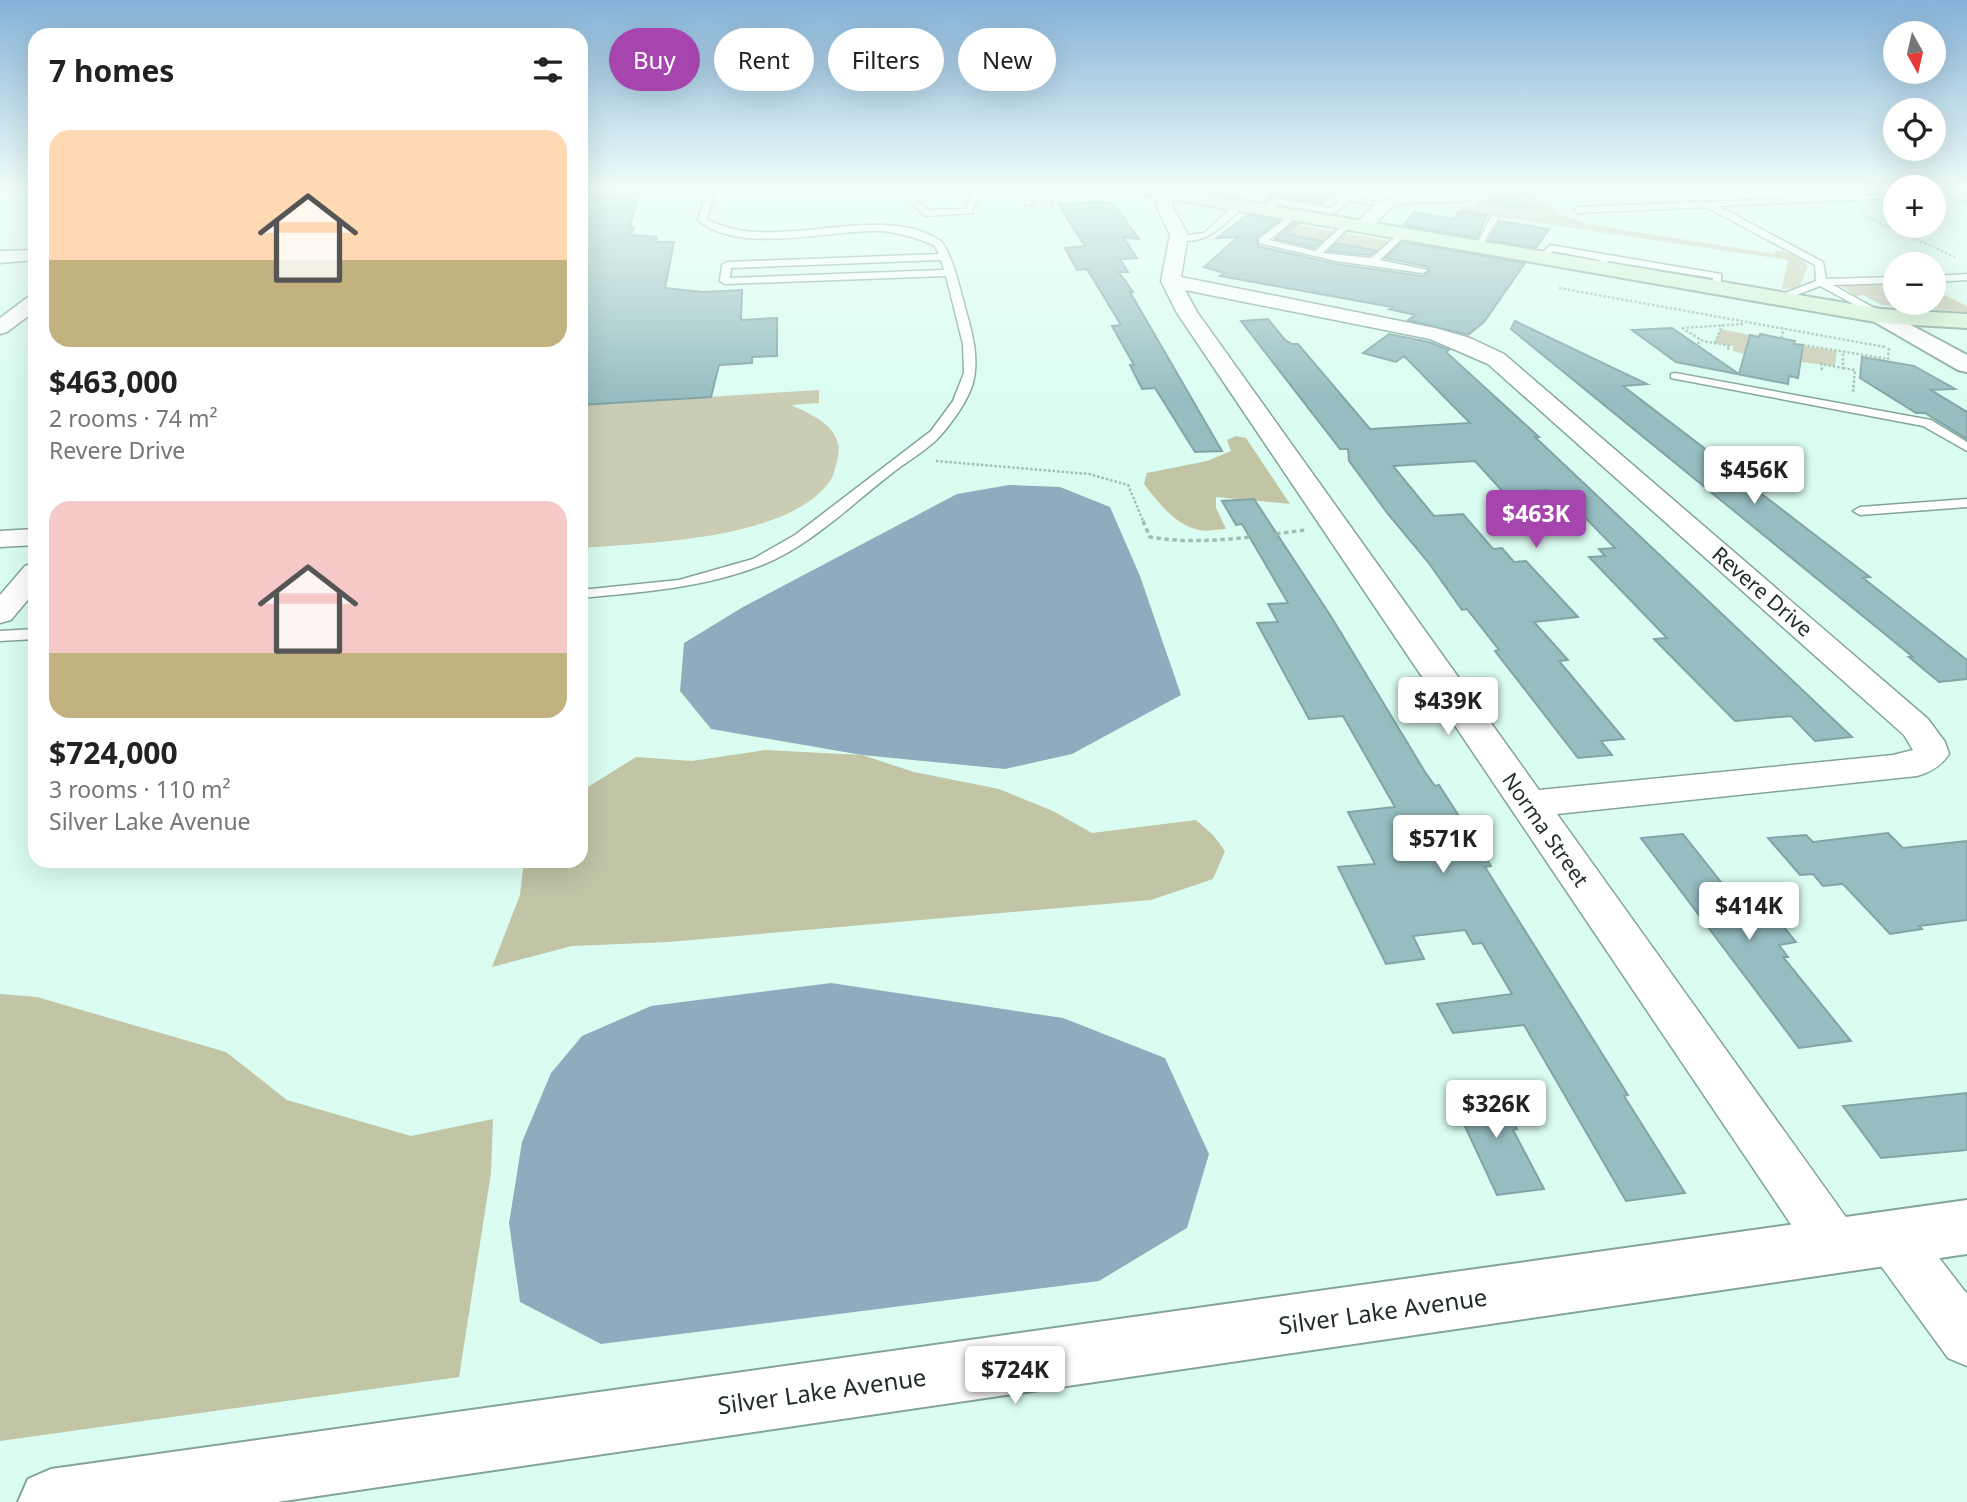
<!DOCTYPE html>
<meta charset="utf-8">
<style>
body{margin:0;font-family:"Noto Sans",sans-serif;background:#f6f6f6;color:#222;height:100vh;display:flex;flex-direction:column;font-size:26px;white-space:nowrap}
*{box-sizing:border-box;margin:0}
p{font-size:23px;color:#767676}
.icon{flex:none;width:38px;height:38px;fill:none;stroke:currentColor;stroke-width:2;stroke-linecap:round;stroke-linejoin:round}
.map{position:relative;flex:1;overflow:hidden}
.panel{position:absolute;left:28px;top:28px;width:560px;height:840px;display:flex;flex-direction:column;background:#fff;border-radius:21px;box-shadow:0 7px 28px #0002}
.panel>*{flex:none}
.banner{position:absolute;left:609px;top:28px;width:665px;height:63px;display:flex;gap:14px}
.needle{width:46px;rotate:172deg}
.fabs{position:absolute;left:1883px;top:21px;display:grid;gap:14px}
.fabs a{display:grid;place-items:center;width:63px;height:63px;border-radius:50%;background:#fff;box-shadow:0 7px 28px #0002;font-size:35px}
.price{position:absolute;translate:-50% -60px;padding:0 16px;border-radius:7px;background:#fff;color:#222;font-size:23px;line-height:46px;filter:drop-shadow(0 2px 4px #0008)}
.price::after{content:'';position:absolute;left:50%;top:42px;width:21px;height:16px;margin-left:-10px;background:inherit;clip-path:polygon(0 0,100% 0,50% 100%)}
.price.selected{background:#a545ad;color:#fff}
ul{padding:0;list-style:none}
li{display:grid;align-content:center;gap:14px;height:371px;padding:0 21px}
li span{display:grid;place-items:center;height:217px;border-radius:21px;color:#555}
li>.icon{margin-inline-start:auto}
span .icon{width:126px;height:126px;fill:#fffc;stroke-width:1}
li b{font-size:30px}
h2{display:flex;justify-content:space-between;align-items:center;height:84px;padding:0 21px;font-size:30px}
.chip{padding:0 24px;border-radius:32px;background:#fff;box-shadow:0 7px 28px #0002;font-size:24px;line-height:63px}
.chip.selected{background:#a545ad;color:#fff}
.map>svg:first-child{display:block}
</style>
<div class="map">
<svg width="1967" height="1502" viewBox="0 0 1967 1502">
<rect width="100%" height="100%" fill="#dbfdf1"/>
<path fill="#caccb4" d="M 1498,189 L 1519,189 L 1560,214 L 1588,224 L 1774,254 L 1776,251 C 1787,251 1801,258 1808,266 L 1799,288 L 1782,289 L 1788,260 L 1459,211 L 1464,205 L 1477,207 L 1474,202 L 1494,196 Z
M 1289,223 L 1337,232 L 1319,247 L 1314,246 L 1320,240 L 1279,233 Z
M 1344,233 L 1394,242 L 1377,257 L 1372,256 L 1376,251 L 1335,243 Z
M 1884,282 L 1895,284 L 1895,303 L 1934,303 L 1934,290 L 1967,306 L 1967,312 L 1882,305 L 1863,295 L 1856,296 L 1842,286 Z
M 1721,329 L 1750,335 L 1745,354 L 1733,351 L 1733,346 L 1715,343 Z
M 1802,346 L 1837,351 L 1835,366 L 1801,362 Z
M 819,390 L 819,403 L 791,405 C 813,415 847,429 837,461 C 835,467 834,476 830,481 C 789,540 647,543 581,548 L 581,405 Z"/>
<path fill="#c1c4a5" d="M 1236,436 L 1246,438 L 1290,504 L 1216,497 L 1216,508 L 1226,529 C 1218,529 1207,532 1199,530 C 1176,526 1157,501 1144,484 L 1147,473 L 1207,461 L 1231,451 L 1227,440 Z
M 765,750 L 862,755 L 914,772 L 999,789 L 1053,811 L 1092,833 L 1196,820 L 1213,835 L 1225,851 L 1213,879 L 1151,900 L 668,942 L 572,946 L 492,967 L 520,895 L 524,861 L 581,861 L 581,794 L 588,787 L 636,757 L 692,761 Z
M 0,994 L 37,997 L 226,1052 L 287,1100 L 411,1136 L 493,1119 L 491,1173 L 459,1377 L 0,1441 Z"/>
<path fill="#8eacbd" d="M 1506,197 L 1525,201 L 1538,213 L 1483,204 L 1487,200 Z
M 1009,485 L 1060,487 L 1110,507 L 1140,576 L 1181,695 L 1072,754 L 1005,769 L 862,755 L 711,729 L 680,691 L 684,643 L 743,607 L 957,494 Z
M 831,983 L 1063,1018 L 1165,1058 L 1209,1154 L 1187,1228 L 1099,1281 L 601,1344 L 520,1302 L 509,1223 L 522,1142 L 551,1073 L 582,1036 L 651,1006 Z"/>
<path fill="#96bdc0" stroke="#81a4a7" stroke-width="2" d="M 581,189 L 640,189 L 630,227 L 634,227 L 631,235 L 657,237 L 656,242 L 674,242 L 665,288 L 703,292 L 742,290 L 741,320 L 777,318 L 777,356 L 752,357 L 752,363 L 719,365 L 711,397 L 581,405 Z
M 1281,189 L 1339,189 L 1321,204 L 1276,196 L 1264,202 Z
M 1097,202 L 1113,203 L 1139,239 L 1123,237 L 1137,258 L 1120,259 L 1128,272 L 1119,272 L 1133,292 L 1130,292 L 1222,451 L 1195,452 L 1155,388 L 1142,389 L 1130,365 L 1134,365 L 1112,326 L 1121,325 L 1087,269 L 1077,270 L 1065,248 L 1085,246 L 1058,204 Z
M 1459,211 L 1487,215 L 1477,238 L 1404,225 L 1414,212 L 1453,219 Z
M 1247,215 L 1279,221 L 1257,237 L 1258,246 L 1336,264 L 1423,276 L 1429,272 L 1429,267 L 1385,258 L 1402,242 L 1525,263 L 1484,322 L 1468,335 L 1408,320 L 1415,315 L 1389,309 L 1392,307 L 1220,276 L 1224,273 L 1204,267 L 1238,237 L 1217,238 Z
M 1500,221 L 1524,225 L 1549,229 L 1536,248 L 1489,240 Z
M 1294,223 L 1297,224 L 1285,234 L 1322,241 L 1314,248 L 1275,239 Z
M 1336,243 L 1367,249 L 1376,251 L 1370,255 L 1329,251 Z
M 1268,319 L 1285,340 L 1292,344 L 1298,344 L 1370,429 L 1470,423 L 1404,356 L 1396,362 L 1363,353 L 1389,334 L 1429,342 L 1449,350 L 1446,352 L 1539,437 L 1535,437 L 1852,737 L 1815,741 L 1791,716 L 1735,721 L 1654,639 L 1667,638 L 1589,557 L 1605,556 L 1599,549 L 1615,548 L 1561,493 L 1552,494 L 1548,490 L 1504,493 L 1475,461 L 1393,466 L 1434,516 L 1463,514 L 1493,549 L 1502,548 L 1514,562 L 1526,561 L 1578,617 L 1534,622 L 1568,660 L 1559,661 L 1624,739 L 1601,741 L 1612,755 L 1578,758 L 1495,651 L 1499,650 L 1467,609 L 1462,610 L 1428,562 L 1388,514 L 1349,461 L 1348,449 L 1340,449 L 1241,321 Z
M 1515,321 L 1647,384 L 1623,386 L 1729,467 L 1751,466 L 1783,490 L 1759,492 L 1870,577 L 1863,578 L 1967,660 L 1967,679 L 1939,682 L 1909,657 L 1913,657 L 1511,329 Z
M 1672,328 L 1739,374 L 1750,335 L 1759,337 L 1760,334 L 1795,341 L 1794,344 L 1803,345 L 1798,378 L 1789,376 L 1788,384 L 1676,362 L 1632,330 Z
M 1862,357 L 1914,366 L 1955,389 L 1931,390 L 1967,412 L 1967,439 L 1925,413 L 1916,413 L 1860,378 Z
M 1254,499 L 1332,618 L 1425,772 L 1435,786 L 1439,785 L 1491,866 L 1485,867 L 1628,1095 L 1624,1096 L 1685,1193 L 1626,1201 L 1524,1025 L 1453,1033 L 1437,1004 L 1512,994 L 1482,943 L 1473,944 L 1465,930 L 1413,936 L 1424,959 L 1386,964 L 1338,867 L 1375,864 L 1348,812 L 1395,807 L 1343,716 L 1309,719 L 1257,623 L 1278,622 L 1268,604 L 1288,603 L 1242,524 L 1236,525 L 1222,501 Z
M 1888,833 L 1903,848 L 1967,841 L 1967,920 L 1919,926 L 1922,929 L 1890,934 L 1843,884 L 1823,886 L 1813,874 L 1800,875 L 1768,838 L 1806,835 L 1813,842 Z
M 1683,834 L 1736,901 L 1764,898 L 1783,920 L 1778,920 L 1796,942 L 1779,945 L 1788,957 L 1783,957 L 1851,1041 L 1799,1048 L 1641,838 Z
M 1494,1086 L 1517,1129 L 1513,1130 L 1544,1189 L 1497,1195 L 1449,1092 Z
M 1967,1093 L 1967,1150 L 1881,1158 L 1843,1106 Z"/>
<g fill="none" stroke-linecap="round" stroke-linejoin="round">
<g stroke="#84a498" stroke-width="3">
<path id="service" d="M 707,189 L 715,189 L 707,219 C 773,256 877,200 939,240 C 952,248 963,302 968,318 C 974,340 979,363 972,386 C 966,403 953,421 941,435 C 928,450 907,461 891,474 C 851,505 810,546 762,565 C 704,588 642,592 581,598 L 581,590 L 679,580 L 753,559 L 795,535 L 931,431 L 953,401 L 964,373 L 963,344 L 946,276 L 725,284 L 720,281 L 722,265 L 727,262 L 939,254 L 934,245 C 917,238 901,233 882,231 C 830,229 740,256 698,220 ZM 941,260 L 944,270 L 730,278 L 731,268 Z
M 897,189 L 906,189 L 927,210 L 966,209 L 971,192 L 984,189 L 978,195 L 972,213 L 925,216 Z
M 1936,189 L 1948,189 L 1967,197 L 1967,202 Z
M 1019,190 L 1025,190 L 1032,205 L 1026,205 Z
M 1040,190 L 1046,190 L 1052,204 L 1046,204 Z
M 1895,194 L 1895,198 L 1718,206 L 1823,262 L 1826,279 L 1895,277 L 1895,283 L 1833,285 L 1885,314 L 1885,318 L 1881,319 L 1820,286 L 1781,301 L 1775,301 L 1775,297 L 1816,281 L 1815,265 L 1706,207 L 1578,213 L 1574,210 L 1578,207 Z
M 1345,196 L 1390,205 L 1386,207 L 1350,201 L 1333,214 L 1278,204 L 1267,212 L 1260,210 L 1276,199 L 1331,208 Z
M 1236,204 L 1243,206 C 1227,223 1200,251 1175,237 L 1204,233 Z
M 1294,212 L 1297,217 L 1269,240 L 1315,251 L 1346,222 L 1349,227 L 1323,253 L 1371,258 L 1402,231 L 1406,234 L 1405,236 L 1380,260 L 1428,270 L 1423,273 L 1336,261 L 1259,243 L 1259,239 Z
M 1492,215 L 1499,217 L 1480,249 L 1474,249 Z
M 1550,245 L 1721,274 L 1721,288 L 1713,290 L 1713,278 L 1608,261 L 1599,271 L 1594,268 L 1600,260 L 1552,251 L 1546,260 L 1540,260 L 1540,256 Z
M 1967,274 L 1967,280 L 1934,282 L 1934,276 Z
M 1675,373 L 1931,420 L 1967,442 L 1967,451 L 1923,426 L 1671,378 L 1671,374 Z
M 1967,499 L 1967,507 L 1860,515 L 1853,511 L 1860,507 Z
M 35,629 L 35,639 L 0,641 L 0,631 Z"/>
</g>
<g stroke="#84a498" stroke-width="3">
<path id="minor" d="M 1464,189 L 1487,189 C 1467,210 1427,199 1402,204 C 1382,208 1377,229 1363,232 L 1354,227 C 1387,181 1418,200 1464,189 Z
M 1157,190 L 1169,190 L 1174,209 L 1188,235 L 1181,277 L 1435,328 L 1470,338 L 1504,354 L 1928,719 L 1945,742 L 1949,754 C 1941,766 1931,772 1917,776 L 1557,814 L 1853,1227 L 1861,1245 L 1853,1263 L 1835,1270 L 1817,1263 L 1177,313 L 1161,281 L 1170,235 L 1158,209 L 1155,193 ZM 1185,290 L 1430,339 L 1488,364 L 1904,735 L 1913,750 L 1893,755 L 1539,790 L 1197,312 Z
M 35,250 L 35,260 L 0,263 L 0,251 Z
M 35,295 L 35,311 L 7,332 L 0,334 L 0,318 L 28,297 Z
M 35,529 L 35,545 L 0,547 L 0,531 Z
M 35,563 L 35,591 L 11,620 L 0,623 L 0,595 L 25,566 Z
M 1891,1212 L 1909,1219 L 1967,1294 L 1967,1366 L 1948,1358 L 1873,1255 L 1865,1237 L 1873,1219 Z"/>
</g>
<g stroke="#84a498" stroke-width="4">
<path id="tertiary" d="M 1881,309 L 1967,355 L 1967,372 L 1958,370 L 1873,321 L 1870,316 L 1873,311 Z
M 1967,1200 L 1967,1254 L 277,1502 L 18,1502 L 28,1479 L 51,1469 Z"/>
</g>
<g stroke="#84a498" stroke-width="4">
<path id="secondary" d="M 1133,189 L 1175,189 L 1881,309 L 1967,314 L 1967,328 L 1881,323 L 1142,194 Z"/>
</g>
<path stroke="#a1bdb3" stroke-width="2.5" stroke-dasharray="2.5 2" stroke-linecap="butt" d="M 1863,215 L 1957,258
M 1559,288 L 1885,347
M 1682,328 L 1744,324
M 1682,328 L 1703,341 L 1730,346 L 1727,350
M 1781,338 L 1784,329
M 1715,343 L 1722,325
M 1803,345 L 1888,359 L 1889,348
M 1692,361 L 1700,339
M 1843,368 L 1855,370 L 1853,392
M 1822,370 L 1821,364 L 1843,368 L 1843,351
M 1947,412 L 1959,411
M 936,461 L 1089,474 L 1128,485 L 1144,523"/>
<path stroke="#a1bdb3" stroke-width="3.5" stroke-dasharray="4.5 3.5" stroke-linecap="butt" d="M 1143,521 L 1150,537 C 1202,546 1255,536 1307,530"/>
<use href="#service" fill="#fff" fill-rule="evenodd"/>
<use href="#minor" fill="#fff" fill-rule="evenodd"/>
<use href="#tertiary" fill="#fff" fill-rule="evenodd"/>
<use href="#secondary" fill="#d7f2d3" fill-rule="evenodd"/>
</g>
<linearGradient id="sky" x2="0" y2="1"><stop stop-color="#84b1d7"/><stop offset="0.47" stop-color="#effef9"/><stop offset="1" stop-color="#effef9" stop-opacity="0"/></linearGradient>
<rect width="1967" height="400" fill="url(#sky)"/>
<g text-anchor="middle" stroke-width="5" stroke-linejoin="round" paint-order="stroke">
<g font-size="21" fill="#212e2a" stroke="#fff">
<text transform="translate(1762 592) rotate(41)" y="7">Revere Drive</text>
<text transform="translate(1545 830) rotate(55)" y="7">Norma Street</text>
</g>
<g font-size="24" fill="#212e2a" stroke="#fff">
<text transform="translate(1383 1312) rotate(-8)" y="8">Silver Lake Avenue</text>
<text transform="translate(822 1392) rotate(-8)" y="8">Silver Lake Avenue</text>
</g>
</g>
</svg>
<div class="fabs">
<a><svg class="needle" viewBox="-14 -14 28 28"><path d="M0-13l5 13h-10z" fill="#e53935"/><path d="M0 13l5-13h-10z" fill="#767676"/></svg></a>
<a><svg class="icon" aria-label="locate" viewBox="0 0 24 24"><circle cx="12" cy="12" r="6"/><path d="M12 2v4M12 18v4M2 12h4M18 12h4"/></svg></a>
<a>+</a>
<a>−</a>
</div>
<b class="price" style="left:1754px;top:506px">$456K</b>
<b class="price selected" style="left:1536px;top:550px">$463K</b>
<b class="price" style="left:1448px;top:737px">$439K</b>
<b class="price" style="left:1443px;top:875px">$571K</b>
<b class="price" style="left:1749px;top:942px">$414K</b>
<b class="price" style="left:1496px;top:1140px">$326K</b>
<b class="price" style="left:1015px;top:1406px">$724K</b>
<div class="banner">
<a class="chip selected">Buy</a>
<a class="chip">Rent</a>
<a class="chip">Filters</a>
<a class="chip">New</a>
</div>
<section class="panel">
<h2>7 homes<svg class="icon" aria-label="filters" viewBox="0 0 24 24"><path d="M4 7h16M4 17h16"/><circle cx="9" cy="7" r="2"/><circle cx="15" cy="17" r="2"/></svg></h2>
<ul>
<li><span style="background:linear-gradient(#ffd9b3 60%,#c2b280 0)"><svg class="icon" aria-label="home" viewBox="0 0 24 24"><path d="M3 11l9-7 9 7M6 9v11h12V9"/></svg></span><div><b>$463,000</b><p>2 rooms · 74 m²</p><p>Revere Drive</p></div></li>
<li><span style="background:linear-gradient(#f6c9c9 70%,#c2b280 0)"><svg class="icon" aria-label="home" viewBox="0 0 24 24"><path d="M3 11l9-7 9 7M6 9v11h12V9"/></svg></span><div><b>$724,000</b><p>3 rooms · 110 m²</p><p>Silver Lake Avenue</p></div></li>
</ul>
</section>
</div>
